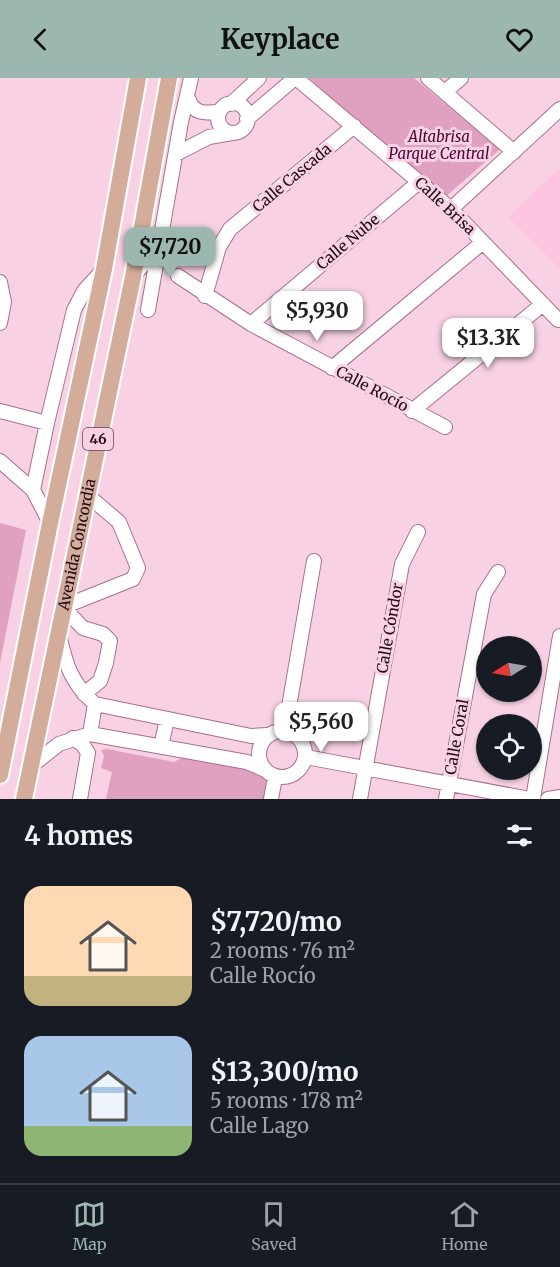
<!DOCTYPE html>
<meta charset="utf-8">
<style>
body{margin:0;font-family:Merriweather,serif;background:#20242c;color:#f1f3f6;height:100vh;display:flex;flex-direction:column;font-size:22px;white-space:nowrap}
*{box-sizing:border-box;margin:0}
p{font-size:20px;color:#9ea1a6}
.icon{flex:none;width:33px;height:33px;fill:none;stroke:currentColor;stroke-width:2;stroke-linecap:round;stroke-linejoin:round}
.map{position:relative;height:721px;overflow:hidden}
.panel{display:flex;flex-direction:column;background:#171b24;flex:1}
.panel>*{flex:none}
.needle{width:39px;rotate:259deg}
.buttons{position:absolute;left:476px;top:558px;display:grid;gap:12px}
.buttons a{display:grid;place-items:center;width:66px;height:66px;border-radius:50%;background:#171b24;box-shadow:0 2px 4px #0004;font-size:30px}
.price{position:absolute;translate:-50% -51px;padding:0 14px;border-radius:12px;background:#fff;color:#222;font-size:20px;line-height:39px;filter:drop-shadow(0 2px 3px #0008)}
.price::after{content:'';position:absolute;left:50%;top:36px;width:18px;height:14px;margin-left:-9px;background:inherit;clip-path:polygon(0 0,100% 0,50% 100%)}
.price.current{background:#9bb7af;color:#111}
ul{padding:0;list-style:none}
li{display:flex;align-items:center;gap:18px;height:150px;padding:0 24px}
li span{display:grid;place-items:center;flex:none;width:168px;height:120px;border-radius:18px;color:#555}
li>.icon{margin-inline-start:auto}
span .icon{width:72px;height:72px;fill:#fffc;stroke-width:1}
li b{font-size:26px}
h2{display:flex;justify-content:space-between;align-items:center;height:72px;padding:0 24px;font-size:26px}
header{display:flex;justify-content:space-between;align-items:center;height:78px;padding:0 24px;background:#9bb7af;color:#111;font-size:27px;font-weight:700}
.tabs{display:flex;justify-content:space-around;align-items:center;height:84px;border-top:2px solid #363941;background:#171b24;font-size:16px;color:#9ea1a6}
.tabs a{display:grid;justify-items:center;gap:3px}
.tabs .current{color:#9bb7af}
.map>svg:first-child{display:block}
</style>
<header><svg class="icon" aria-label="back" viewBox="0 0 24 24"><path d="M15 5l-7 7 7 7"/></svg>Keyplace<svg class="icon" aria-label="heart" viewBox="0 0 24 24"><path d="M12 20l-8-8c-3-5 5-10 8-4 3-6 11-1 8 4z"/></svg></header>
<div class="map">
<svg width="560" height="721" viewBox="0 0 560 721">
<rect width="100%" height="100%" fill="#f8d2e4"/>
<path fill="#fcc4df" d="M 560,90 L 560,191 L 508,139 Z"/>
<path fill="#e0a0c0" d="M 309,0 L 414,0 L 500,71 L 443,121 Z
M 0,445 L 26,452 L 0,585 Z
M 107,671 L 174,684 C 178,682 182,679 187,679 C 198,679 254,689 261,695 C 270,701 268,712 266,721 L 106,721 L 112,694 L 101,690 L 104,678 L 101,672 Z"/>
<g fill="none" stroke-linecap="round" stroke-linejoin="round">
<g stroke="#a86f8c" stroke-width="16">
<path id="minor" d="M 296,0 L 451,131 L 558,242
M 428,0 L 514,74
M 445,14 L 461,0
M 188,20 C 193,36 205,36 220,33
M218 40a15 15 0 1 1 30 0a15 15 0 1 1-30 0Z
M 231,26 L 259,0
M 247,41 L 295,0
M 176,76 L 209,59 L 232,55
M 451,131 L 560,31
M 178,198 L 251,246 L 445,349
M 133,199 L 160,165
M 0,204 L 4,224 L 0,245
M 205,218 L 219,169 L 230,151 L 354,48
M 148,232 L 181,44 L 191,0
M 251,246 L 419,104
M 332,290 L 483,164
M 0,333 L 47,345
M 412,333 L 543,226
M 0,383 L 33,412 L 50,445
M 33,412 L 47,345 L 74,232 L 84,213 L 104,191
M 59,557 C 66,587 71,605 95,626 L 251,658 L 267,657
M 84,616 L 100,603 L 106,585 L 110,563 L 103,556 L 83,550 L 63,529 L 133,501 L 138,490 L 119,444 L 86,416
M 285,652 L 314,483
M259 676a23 23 0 1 1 46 0a23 23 0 1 1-46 0Z
M 90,656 L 95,626
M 73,660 L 83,667 L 88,675 L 80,721
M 161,669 L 167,641
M 306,679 L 530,721
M 31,688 L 59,666 L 90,656 L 247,684 L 263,691
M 271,721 L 275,699
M 360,721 L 402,486 L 418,454
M 446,721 L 484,516 L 498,494
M 533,721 L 560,558
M 548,721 L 560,719"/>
</g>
<g stroke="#fff" stroke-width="20">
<g id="major">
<path d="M 0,697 L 50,445 L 104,191 L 138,0"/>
<path id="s1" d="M 24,721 L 133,199 L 169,0"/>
</g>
</g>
<use href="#minor" stroke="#fff" stroke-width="14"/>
<use href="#major" stroke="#d4ad9a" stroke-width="16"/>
</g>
<g text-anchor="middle" stroke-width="6" stroke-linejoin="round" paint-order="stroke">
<rect fill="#f8d2e4" stroke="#5f4653" stroke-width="1.5" x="83" y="350" width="30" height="22" rx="4.5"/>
<g font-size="14" font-weight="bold" fill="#1e0a15">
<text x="98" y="366">46</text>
</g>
<g font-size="15" font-style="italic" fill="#510235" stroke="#f8d2e4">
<text x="439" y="64">Altabrisa<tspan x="439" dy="17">Parque Central</tspan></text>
</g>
<g font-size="15" fill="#1e0a15" stroke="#f8d2e4">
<text transform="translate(292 100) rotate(-40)" y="5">Calle Cascada</text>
<text transform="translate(445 128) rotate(43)" y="5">Calle Brisa</text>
<text transform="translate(348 164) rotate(-40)" y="5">Calle Nube</text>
<text transform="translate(372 311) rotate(28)" y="5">Calle Rocío</text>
<text dy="5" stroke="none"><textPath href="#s1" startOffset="260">Avenida Concordia</textPath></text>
<text transform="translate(390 550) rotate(-80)" y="5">Calle Cóndor</text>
<text transform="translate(457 659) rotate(-80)" y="5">Calle Coral</text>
</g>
</g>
</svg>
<div class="buttons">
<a><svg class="needle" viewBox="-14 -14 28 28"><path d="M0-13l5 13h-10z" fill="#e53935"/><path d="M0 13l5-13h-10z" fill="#9ea1a6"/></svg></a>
<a><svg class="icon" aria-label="locate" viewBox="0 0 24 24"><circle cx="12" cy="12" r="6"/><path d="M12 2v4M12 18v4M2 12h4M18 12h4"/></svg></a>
</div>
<b class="price current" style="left:170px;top:200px">$7,720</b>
<b class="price" style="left:317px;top:264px">$5,930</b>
<b class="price" style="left:488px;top:291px">$13.3K</b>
<b class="price" style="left:321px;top:675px">$5,560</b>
</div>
<section class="panel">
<h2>4 homes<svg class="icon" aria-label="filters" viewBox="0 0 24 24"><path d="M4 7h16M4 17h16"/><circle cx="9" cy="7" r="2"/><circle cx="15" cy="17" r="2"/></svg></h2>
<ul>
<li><span style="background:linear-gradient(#ffd9b3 75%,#c2b280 0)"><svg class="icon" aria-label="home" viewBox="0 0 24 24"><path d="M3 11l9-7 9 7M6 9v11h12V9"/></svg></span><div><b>$7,720/mo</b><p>2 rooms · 76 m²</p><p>Calle Rocío</p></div></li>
<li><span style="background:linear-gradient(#a9c7e8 75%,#8fb573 0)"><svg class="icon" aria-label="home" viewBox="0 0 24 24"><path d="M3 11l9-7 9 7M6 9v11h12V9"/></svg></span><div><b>$13,300/mo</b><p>5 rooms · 178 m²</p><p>Calle Lago</p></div></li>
</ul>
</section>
<nav class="tabs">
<a class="current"><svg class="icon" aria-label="map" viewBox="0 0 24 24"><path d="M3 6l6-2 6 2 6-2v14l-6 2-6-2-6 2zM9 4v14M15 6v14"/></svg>Map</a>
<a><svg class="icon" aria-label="saved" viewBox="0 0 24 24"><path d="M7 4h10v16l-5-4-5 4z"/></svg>Saved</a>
<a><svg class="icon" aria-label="home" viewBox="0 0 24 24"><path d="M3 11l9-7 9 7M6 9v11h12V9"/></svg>Home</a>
</nav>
